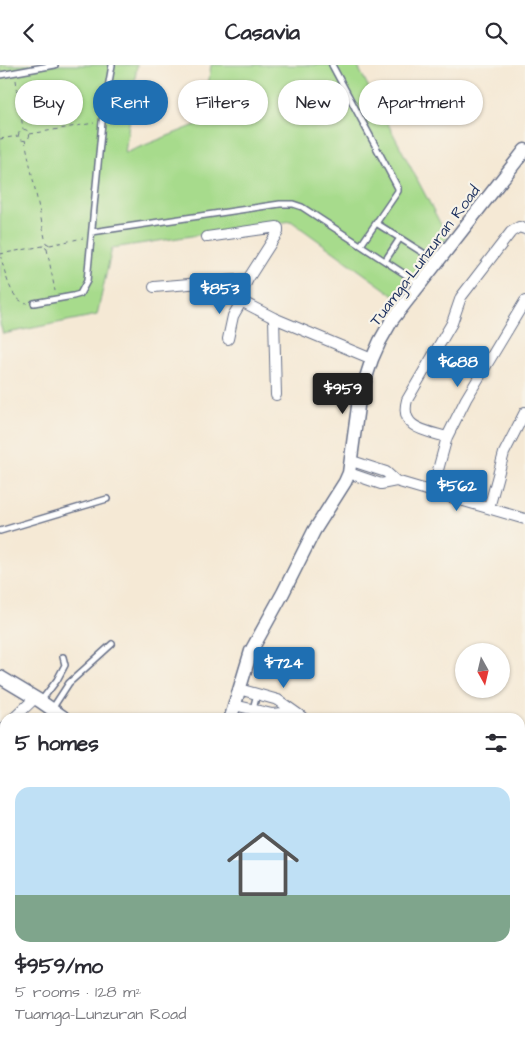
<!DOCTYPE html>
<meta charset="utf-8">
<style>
body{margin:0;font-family:"Architects Daughter",sans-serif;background:#f2f2f3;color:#2b2b33;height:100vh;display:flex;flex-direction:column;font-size:19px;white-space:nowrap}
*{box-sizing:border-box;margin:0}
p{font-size:16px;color:#7c7c81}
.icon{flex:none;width:28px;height:28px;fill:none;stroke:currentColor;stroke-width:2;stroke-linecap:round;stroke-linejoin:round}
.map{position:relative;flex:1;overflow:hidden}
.details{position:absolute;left:0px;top:648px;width:525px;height:336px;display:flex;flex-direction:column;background:#fff;border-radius:15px 15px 0 0;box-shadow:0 1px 4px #0004}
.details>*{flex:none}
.top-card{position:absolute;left:15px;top:15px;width:495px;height:45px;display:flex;gap:10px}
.needle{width:32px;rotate:172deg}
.buttons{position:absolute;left:455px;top:578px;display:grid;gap:10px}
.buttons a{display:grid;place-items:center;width:55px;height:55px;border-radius:50%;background:#fff;box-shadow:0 1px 4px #0004;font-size:25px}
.price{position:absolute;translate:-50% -42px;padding:0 11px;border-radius:5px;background:#1f6fb2;color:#fff;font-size:16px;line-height:32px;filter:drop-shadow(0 1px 2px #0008)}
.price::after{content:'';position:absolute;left:50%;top:30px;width:15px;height:11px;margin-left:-8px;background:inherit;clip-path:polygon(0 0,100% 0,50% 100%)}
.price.active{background:#222;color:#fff}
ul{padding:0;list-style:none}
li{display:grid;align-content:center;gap:10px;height:265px;padding:0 15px}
li span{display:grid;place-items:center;height:155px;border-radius:15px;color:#555}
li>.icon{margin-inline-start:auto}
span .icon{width:90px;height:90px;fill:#fffc;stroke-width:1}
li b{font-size:21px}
h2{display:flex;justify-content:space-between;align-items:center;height:60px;padding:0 15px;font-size:21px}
.pill{padding:0 18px;border-radius:22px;background:#fff;box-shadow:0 1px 4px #0004;font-size:18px;line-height:45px}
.pill.active{background:#1f6fb2;color:#fff}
header{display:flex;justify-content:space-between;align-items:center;height:65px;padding:0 15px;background:#fff;font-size:22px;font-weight:700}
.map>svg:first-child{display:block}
</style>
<header><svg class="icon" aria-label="back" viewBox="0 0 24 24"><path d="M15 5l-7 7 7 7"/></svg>Casavia<svg class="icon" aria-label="search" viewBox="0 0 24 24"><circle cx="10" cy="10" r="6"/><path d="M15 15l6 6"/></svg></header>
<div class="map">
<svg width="525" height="983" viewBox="0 0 525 983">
<rect width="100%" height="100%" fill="#f7f3e8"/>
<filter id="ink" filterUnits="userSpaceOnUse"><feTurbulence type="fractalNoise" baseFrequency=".02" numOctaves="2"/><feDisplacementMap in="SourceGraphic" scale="10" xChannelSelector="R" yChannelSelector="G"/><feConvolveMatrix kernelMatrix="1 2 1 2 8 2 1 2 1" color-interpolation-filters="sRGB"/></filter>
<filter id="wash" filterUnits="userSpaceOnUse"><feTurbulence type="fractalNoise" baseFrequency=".0096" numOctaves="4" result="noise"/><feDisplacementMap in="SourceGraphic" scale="20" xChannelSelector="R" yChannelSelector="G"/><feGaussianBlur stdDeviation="1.12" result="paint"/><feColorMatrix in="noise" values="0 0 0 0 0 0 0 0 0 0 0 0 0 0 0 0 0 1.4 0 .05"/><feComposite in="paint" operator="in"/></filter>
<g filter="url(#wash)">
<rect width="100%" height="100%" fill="#f5e9d5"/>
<path fill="#a7db8c" stroke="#618575" d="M 0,0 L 137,0 L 125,88 L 203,57 L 211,0 L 357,0 L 448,173 L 396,232 L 291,156 L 112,183 L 97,250 L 3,269 L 0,259 Z"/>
</g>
<g filter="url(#ink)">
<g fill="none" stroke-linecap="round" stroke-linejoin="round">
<g stroke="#677088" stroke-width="8">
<path id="service" d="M 332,0 L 398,123 L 398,126 L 361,180
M 0,10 L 55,0
M 376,158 L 436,196
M 92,167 L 280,139 L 293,139 L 302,142 L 420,219
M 385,196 L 400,173
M 34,238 L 73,231 L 80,229 L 87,216 L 102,57 L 112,0
M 0,466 L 107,434
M 41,636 L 57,615 L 65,600 L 63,592
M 52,644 L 69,618 L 112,579
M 253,644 L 257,629"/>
</g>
<g stroke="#677088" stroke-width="12">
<path id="minor" d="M 207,172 L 277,162 L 278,163 L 278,167 L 248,214 L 239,232 L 239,235 L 274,253 L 372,294
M 154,222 L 248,214
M 274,253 L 276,330
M 228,274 L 233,251 L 241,237
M 447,372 C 427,366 399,364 407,335 L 452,258 L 461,232 L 511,167 L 519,162 L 525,164
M 349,408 L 381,419 L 396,416 L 386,407 L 352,396
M 396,416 L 525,454
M 432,427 L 447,372 L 466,334 L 525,236
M 489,443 L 504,388 L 525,347
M 239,624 L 278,635 L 302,652
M 234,640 L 272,649 L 293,647
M 15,652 L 35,633
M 0,667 L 5,662
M 520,756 L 525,751
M 520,837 L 525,833
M 0,848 L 5,846
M 520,868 L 520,870
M 0,871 L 5,883
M 460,979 L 465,983
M 294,983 L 295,979"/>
</g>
<g stroke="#677088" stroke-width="15">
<path id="tertiary" d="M 0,612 L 40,636 L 63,652
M 231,652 L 251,586 L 283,528 L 314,466 L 345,417 L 349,408 L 359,334 L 372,294 L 380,276 L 392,255 L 525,85
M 109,983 L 110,979"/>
</g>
<path stroke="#677088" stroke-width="1" stroke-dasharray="4 4" stroke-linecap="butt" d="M 16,15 L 23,64
M18.5 70a5.5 5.5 0 1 1 11 0a5.5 5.5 0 1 1-11 0Z
M 30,69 L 94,58
M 0,74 L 18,71
M 25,75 L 46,178
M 50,180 L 83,173
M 47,184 L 55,226
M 0,189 L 43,181 L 46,178 L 50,180 L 47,184 L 43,181
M 0,190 C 5,204 9,236 27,238
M 520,737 L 525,738
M 520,911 L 525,901"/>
<use href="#service" stroke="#fff" stroke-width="5"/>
<use href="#minor" stroke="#fff" stroke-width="10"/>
<use href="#tertiary" stroke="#fff" stroke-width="12"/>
</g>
</g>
<g text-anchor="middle" stroke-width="4.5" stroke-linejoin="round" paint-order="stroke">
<g font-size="16" fill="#1b2f5e" stroke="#f7f3e8">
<text transform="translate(424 190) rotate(-53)" y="6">Tuamga-Lunzuran Road</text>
</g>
</g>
</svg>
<div class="buttons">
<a><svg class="needle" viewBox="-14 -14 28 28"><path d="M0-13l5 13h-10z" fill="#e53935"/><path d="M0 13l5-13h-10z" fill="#7c7c81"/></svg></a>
</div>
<b class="price" style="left:220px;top:250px">$853</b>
<b class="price" style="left:458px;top:323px">$688</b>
<b class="price active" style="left:343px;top:350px">$959</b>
<b class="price" style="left:457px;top:447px">$562</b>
<b class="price" style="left:284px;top:624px">$724</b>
<div class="top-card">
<a class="pill">Buy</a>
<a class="pill active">Rent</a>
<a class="pill">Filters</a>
<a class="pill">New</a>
<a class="pill">Apartment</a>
</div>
<section class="details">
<h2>5 homes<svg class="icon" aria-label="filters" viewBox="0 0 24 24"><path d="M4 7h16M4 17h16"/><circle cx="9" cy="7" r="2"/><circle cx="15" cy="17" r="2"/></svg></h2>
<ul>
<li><span style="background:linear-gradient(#bfe0f5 70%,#7fa58c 0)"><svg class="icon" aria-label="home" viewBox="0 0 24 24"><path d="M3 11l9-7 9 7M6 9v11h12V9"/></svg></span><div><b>$959/mo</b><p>5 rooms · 128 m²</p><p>Tuamga-Lunzuran Road</p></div></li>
</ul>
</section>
</div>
